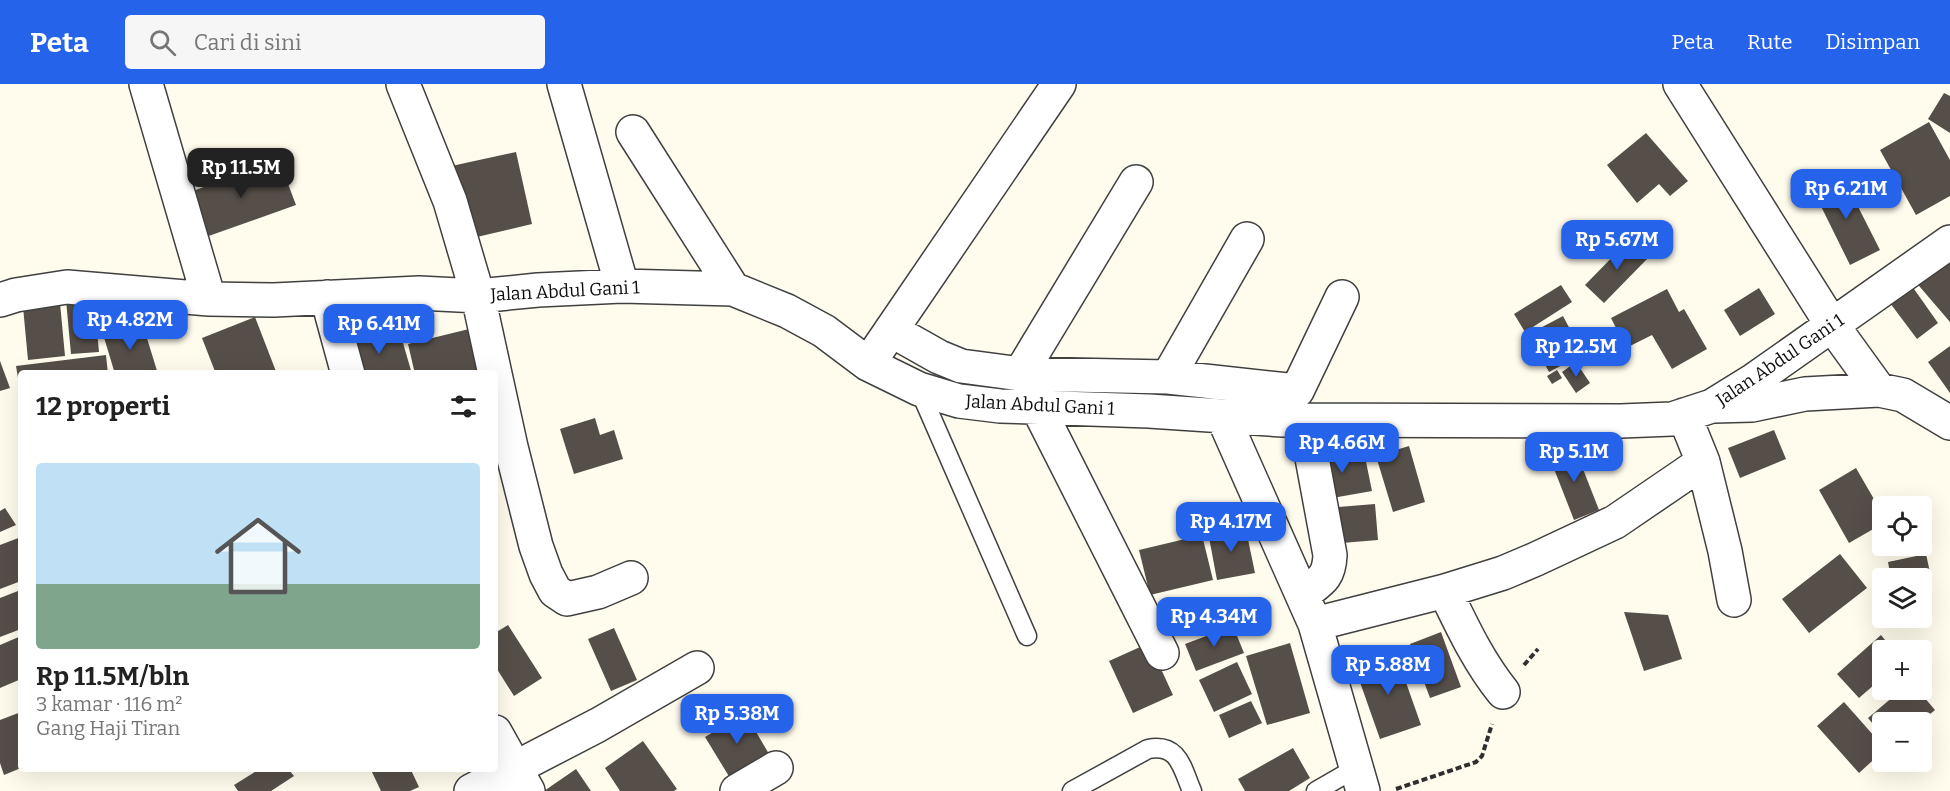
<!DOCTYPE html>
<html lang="id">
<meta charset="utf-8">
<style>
body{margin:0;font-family:Bitter,serif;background:#f6f6f6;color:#222;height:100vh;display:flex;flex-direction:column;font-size:22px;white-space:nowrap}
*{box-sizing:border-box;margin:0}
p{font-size:20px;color:#767676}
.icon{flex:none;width:33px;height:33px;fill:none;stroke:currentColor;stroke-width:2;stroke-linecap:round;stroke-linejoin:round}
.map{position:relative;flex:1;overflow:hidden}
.sheet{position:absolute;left:18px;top:286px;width:480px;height:402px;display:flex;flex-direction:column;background:#fff;border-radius:6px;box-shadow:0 6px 24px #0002}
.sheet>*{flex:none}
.tools{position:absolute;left:1872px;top:412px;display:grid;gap:12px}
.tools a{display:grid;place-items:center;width:60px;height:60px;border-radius:6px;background:#fff;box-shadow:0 6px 24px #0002;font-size:30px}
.price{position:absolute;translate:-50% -51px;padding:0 14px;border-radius:12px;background:#2563eb;color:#fff;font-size:20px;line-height:39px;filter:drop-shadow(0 2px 3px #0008)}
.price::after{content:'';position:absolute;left:50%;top:36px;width:18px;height:14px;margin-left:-9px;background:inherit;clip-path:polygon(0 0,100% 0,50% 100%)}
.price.on{background:#222;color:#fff}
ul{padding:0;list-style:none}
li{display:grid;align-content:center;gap:12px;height:318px;padding:0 18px}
li span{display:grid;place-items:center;height:186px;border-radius:6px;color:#555}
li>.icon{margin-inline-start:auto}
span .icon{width:108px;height:108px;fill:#fffc;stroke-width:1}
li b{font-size:26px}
h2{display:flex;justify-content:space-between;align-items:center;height:72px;padding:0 18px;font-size:26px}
header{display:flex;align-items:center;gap:36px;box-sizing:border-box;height:84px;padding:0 30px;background:#2563eb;color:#fff}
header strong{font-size:28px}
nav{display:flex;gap:33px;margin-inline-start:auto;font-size:21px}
.search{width:420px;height:54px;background:#f6f6f6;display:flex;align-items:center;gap:15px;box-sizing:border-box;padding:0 21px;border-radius:6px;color:#767676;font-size:22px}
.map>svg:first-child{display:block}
</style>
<header>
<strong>Peta</strong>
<div class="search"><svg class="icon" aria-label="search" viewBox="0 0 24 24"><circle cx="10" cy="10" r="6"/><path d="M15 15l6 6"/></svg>Cari di sini</div>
<nav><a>Peta</a><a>Rute</a><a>Disimpan</a></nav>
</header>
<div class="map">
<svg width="1950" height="707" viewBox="0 0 1950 707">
<rect width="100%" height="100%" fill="#fffced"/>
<path fill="#564f49" d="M 1944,9 L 1950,12 L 1950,49 L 1928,35 Z
M 1929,38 L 1950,76 L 1950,112 L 1916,131 L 1880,66 Z
M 1646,49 L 1688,97 L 1670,112 L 1659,100 L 1637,119 L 1607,81 Z
M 516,68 L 532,140 L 464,156 L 447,83 Z
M 279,76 L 296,121 L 203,154 L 187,109 Z
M 1842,91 L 1880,166 L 1850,181 L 1813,106 Z
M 1629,156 L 1648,174 L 1604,219 L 1585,201 Z
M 1950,165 L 1950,238 L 1914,196 Z
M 1907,195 L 1938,239 L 1917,255 L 1884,211 Z
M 1561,201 L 1572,218 L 1525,248 L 1514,230 Z
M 1759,204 L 1775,230 L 1740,252 L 1724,226 Z
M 1667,205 L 1679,228 L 1684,225 L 1707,265 L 1672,285 L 1652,251 L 1626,264 L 1611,234 Z
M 94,214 L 99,268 L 71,270 L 66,216 Z
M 60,219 L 65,272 L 28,276 L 23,223 Z
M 1563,232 L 1583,270 L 1549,288 L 1529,250 Z
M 255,233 L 277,290 L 216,290 L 202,254 Z
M 142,238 L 158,290 L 115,290 L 103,250 Z
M 399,245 L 412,290 L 353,290 L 344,261 Z
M 469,245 L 480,290 L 415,290 L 408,260 Z
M 1950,262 L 1950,309 L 1928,278 Z
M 106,271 L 108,290 L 21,290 L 20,306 L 16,282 Z
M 0,277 L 10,304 L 0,307 Z
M 1576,278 L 1590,299 L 1576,309 L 1562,288 Z
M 1557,286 L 1562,294 L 1552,300 L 1547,292 Z
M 595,334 L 600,351 L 614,346 L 623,375 L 574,390 L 560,345 Z
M 1774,346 L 1786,375 L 1740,394 L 1728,364 Z
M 1409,362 L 1425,418 L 1393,428 L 1376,372 Z
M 1574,362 L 1599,426 L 1574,436 L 1549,372 Z
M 1363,363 L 1372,407 L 1321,416 L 1313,372 Z
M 1856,384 L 1882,429 L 1882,440 L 1849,459 L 1819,406 Z
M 1375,420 L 1378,456 L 1330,460 L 1326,424 Z
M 5,424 L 16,441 L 0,448 L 0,427 Z
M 1245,441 L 1255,489 L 1217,496 L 1208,448 Z
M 1202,451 L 1213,496 L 1150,511 L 1139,466 Z
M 21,453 L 21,497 L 0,505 L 0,461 Z
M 1840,470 L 1867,504 L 1809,549 L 1782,515 Z
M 1926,470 L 1931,493 L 1891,495 L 1888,478 Z
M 18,507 L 21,514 L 21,545 L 0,553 L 0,514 Z
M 1624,528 L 1668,531 L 1682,575 L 1644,587 Z
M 508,541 L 542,594 L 514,612 L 495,582 L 495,549 Z
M 1233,542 L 1244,569 L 1196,587 L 1185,560 Z
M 614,544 L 637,596 L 611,607 L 588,555 Z
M 1441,548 L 1461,603 L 1430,614 L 1410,560 Z
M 1881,551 L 1894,567 L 1882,567 L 1882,594 L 1859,614 L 1837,590 Z
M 21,552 L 21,595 L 0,604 L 0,561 Z
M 1149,559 L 1173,611 L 1133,629 L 1109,577 Z
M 1290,559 L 1310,629 L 1267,641 L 1246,572 Z
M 1396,570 L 1421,641 L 1380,655 L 1355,584 Z
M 1237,578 L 1252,610 L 1214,628 L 1199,596 Z
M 1901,606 L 1918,606 L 1935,626 L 1919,639 L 1882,639 L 1882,651 L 1868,634 Z
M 1251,617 L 1262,639 L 1229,654 L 1219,631 Z
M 1844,618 L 1882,661 L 1882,668 L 1859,689 L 1817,642 Z
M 21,628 L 21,684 L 4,691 L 0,679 L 0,636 Z
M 745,629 L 769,670 L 730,694 L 705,653 Z
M 643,657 L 677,705 L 674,707 L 620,707 L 605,684 Z
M 1293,664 L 1310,694 L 1289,707 L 1245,707 L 1238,695 Z
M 576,685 L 591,707 L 544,707 Z
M 258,686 L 289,686 L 294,692 L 271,707 L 238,707 L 234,701 Z
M 371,686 L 411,686 L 419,703 L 410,707 L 381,707 Z"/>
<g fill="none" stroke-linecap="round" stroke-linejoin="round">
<g stroke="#404040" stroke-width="21">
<path id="lane" d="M 919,305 L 1027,552
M 1072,707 L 1148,665 C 1179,659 1182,684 1192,707
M 1316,707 L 1356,684"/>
</g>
<g stroke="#404040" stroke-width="36">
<path id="street" d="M 146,0 L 209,215
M 403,0 L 450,117 L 478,212 L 495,290
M 564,0 L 622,202
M 1680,0 L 1832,241 L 1879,306
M 633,48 L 733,205
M 327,213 L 348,290
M 0,216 L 16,211 L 67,203 L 209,215 L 274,216 L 419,209 L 478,212 L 538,206 L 622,202 L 733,205 L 787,227 L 824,247 L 868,280 L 919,305 L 959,317 L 1000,322 L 1149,327 L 1283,336 L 1621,337 L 1672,335 L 1712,322 L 1754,296 L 1950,158
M 891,246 L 939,273 L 961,282 L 1020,290 L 1168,293 L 1297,307 L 1342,213
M 879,264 L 1059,0
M 495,290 L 511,363 L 536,462 L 546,490 L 555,507 L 567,515 L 598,508 L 631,494
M 1020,290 L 1136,98
M 1168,293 L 1247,155
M 1714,322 L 1752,321 L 1805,310 L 1879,306 L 1903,311 L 1950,339
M 1038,324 L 1162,569
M 1684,331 L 1703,378 L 1725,467 L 1734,516
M 1223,333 L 1315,540 L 1363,707
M 1445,507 C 1462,542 1478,577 1503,608
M 1302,511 C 1320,497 1329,495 1330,471 L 1305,336
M 1315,540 L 1445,507 L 1503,489 L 1536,475 L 1615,438 L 1703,378
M 495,648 L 528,707
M 471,707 L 598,641 L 697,584
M 737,707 L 776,684"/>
</g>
<path stroke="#2f2f2f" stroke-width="4" stroke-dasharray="6 3" stroke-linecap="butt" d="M 1524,581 L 1538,565
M 1396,705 L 1476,678 L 1482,672 L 1492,640"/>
<use href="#lane" stroke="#fff" stroke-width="18"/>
<use href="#street" stroke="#fff" stroke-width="33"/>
</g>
<g text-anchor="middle" stroke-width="6" stroke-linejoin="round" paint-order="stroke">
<g font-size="18" fill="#0d0d0d" stroke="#fff">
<text transform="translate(565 207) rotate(-3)" y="6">Jalan Abdul Gani 1</text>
<text transform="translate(1780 276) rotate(-34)" y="6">Jalan Abdul Gani 1</text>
<text transform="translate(1040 321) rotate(3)" y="6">Jalan Abdul Gani 1</text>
</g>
</g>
</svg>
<div class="tools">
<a><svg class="icon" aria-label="locate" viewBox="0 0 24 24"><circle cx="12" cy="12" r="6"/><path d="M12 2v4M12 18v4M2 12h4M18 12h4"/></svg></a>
<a><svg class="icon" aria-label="layers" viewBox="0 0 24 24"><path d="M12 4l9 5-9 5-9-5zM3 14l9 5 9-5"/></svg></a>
<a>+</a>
<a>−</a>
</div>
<b class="price on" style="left:241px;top:115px">Rp 11.5M</b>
<b class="price" style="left:1846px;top:136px">Rp 6.21M</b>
<b class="price" style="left:1617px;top:187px">Rp 5.67M</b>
<b class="price" style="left:130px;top:267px">Rp 4.82M</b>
<b class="price" style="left:379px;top:271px">Rp 6.41M</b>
<b class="price" style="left:1576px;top:294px">Rp 12.5M</b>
<b class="price" style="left:1342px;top:390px">Rp 4.66M</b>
<b class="price" style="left:1574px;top:399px">Rp 5.1M</b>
<b class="price" style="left:1231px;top:469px">Rp 4.17M</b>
<b class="price" style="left:1214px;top:564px">Rp 4.34M</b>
<b class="price" style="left:1388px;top:612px">Rp 5.88M</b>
<b class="price" style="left:737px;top:661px">Rp 5.38M</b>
<section class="sheet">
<h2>12 properti<svg class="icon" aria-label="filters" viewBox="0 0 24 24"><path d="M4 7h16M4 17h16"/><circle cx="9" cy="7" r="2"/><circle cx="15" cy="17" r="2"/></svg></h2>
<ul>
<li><span style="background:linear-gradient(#bfe0f5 65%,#7fa58c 0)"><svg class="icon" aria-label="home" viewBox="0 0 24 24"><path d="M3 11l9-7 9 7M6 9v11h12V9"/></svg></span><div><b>Rp 11.5M/bln</b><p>3 kamar · 116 m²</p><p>Gang Haji Tiran</p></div></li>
</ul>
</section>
</div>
